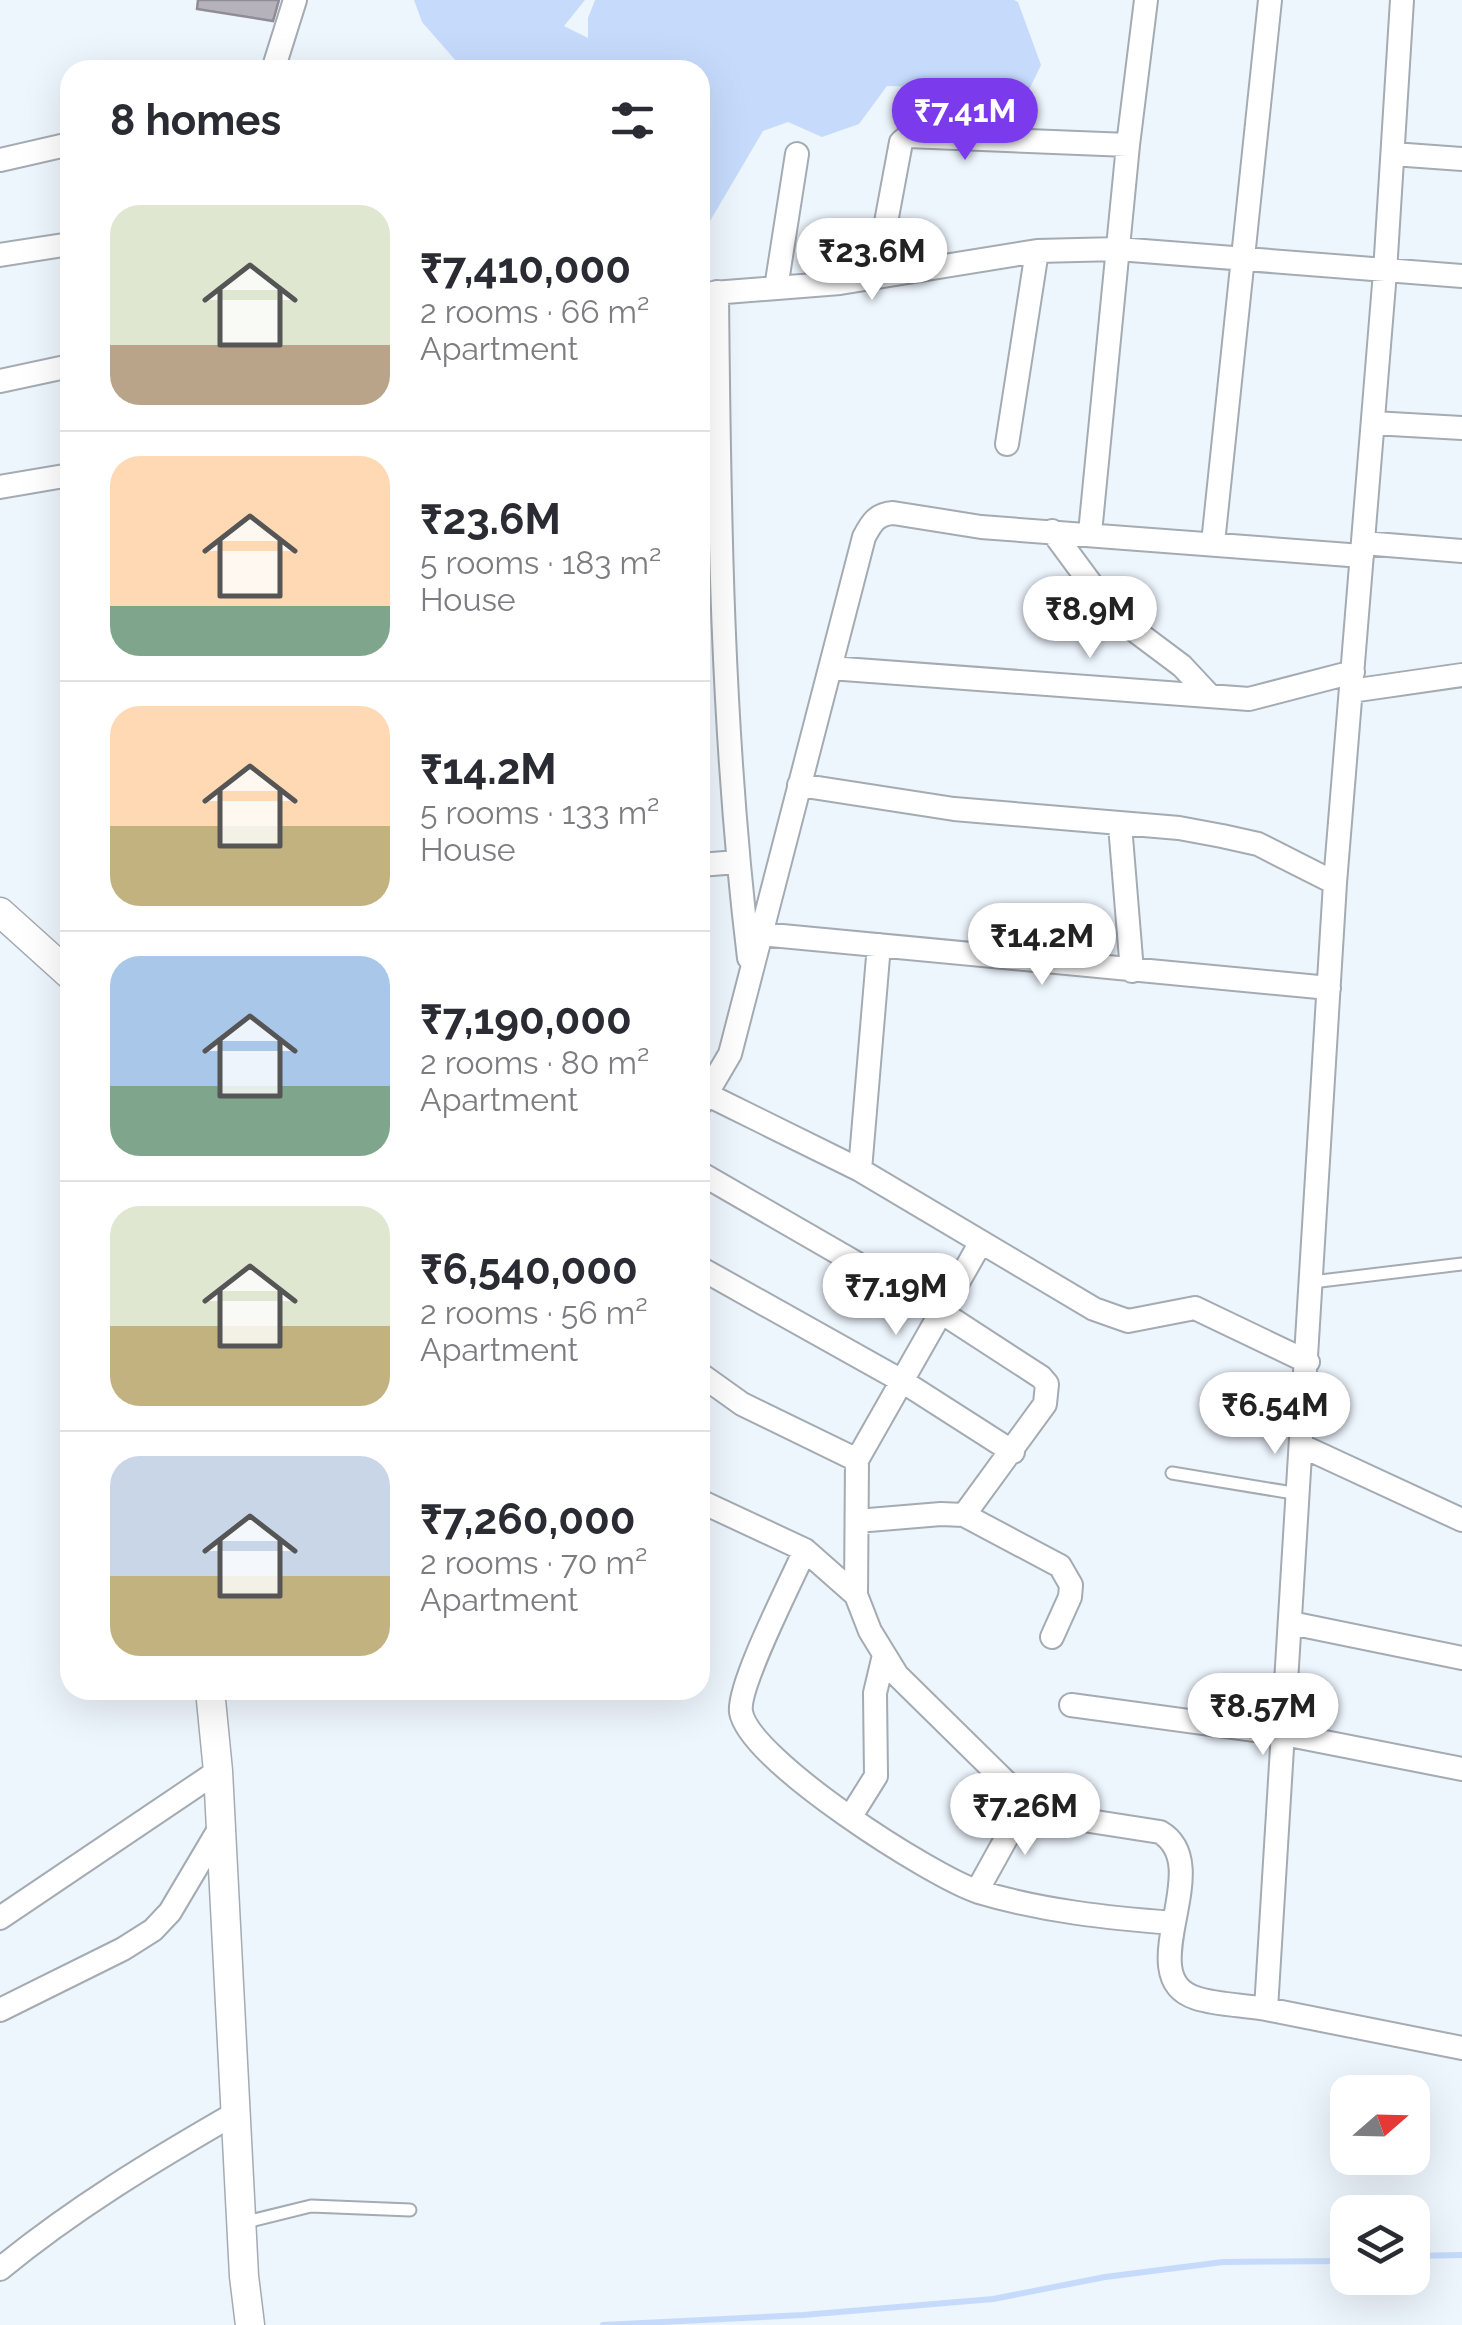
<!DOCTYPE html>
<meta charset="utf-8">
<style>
body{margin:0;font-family:Raleway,sans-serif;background:#f2f2f3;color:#2b2b33;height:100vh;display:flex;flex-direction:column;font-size:38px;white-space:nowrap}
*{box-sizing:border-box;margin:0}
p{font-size:32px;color:#7c7c81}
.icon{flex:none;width:55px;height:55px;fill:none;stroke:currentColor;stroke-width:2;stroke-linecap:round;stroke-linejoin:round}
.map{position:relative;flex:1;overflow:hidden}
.panel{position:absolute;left:60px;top:60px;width:650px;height:1640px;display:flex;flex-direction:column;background:#fff;border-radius:30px;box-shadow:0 10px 40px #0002}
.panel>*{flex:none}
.needle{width:65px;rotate:70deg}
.tools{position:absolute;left:1330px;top:2075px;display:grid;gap:20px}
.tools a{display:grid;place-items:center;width:100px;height:100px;border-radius:20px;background:#fff;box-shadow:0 10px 40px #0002;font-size:50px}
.price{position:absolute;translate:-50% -85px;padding:0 22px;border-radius:35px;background:#fff;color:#222;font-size:32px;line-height:65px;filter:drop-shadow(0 2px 5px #0008)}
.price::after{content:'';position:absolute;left:50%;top:60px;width:30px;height:22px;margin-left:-15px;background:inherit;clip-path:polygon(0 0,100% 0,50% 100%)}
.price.active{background:#7c3aed;color:#fff}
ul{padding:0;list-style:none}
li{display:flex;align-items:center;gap:30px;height:250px;padding:0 50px}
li+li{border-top:2px solid #e1e1e2}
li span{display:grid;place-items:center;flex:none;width:280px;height:200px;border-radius:30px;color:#555}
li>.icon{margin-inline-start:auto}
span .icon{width:120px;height:120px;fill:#fffc;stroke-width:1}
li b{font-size:42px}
h2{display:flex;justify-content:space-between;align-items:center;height:120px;padding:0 50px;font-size:42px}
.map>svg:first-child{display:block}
</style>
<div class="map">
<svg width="1462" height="2325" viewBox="0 0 1462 2325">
<rect width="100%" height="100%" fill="#edf5fd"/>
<path fill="#c6dbfc" d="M 414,0 L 585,0 L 564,26 L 588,38 L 588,18 L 595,0 L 1014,0 L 1018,2 L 1041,65 L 1029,90 L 887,86 L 859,124 L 822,137 L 788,122 L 763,131 L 700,238 L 700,70 L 464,70 L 422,22 Z"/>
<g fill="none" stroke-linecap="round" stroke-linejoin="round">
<path stroke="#c6dbfc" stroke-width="6" d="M 1412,2256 L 1462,2255
M 603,2325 L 803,2315 L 993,2299 L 1105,2277 L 1223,2262 L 1348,2261"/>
</g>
<path fill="#b6b2bb" stroke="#908c95" stroke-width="2.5" d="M 198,0 L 279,0 L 273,21 L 197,9 Z"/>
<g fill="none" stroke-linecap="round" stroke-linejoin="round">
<g stroke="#a4abb2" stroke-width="15">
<path id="service" d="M 1312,1282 L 1462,1264
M 1172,1473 L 1299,1494
M 242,2223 L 311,2206 L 410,2210"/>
</g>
<g stroke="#a4abb2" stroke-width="26">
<path id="minor" d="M 273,70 L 295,0
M 1393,154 L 1462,159
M 0,160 L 70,144
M 0,255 L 70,244
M 876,276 L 901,142 L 908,136 L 1128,145
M 776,288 L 797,154
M 717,292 C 719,515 722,737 749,958
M 700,294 L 840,283 L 1037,251
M 0,381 L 70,366
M 1373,423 L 1462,428
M 1007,444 L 1037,251 L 1118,249 L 1462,276
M 0,487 L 70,475
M 1052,531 L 1114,615 L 1182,666 L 1210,696
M 1090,533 L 1128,145 L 1146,0
M 1213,543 L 1270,0
M 1363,543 L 1462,551
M 830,668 L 1249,699 L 1353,672
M 1351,691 L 1462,675
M 799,785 L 954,809 L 1179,828 L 1222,836 L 1258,844 L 1335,883
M 1120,825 L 1132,971
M 700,865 L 737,862
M 761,934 L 1329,988
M 706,1094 L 860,1170 L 879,945
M 700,1105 L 730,1054 L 864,537 C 871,524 876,514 893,513 L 981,527 L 1362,556
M 860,1170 L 1094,1309 L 1128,1321 L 1195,1308 L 1308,1362
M 700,1173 L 941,1312 L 1041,1377 L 1047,1384 L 1045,1404 L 964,1515
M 700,1268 L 902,1381 L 1013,1452
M 700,1374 L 742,1404 L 857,1460 L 856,1595 L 870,1631 L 897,1675 L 1013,1789 L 1045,1809 L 1064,1817 L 1160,1832 C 1218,1866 1129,1976 1196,1998 C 1217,2005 1244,2005 1266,2009 L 1335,883 L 1385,272 L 1402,0
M 1302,1446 L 1462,1520
M 857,1460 L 981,1242
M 700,1501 L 805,1550 L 856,1595
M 857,1521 L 941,1514 L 964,1515 L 1060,1566 L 1071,1585 L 1070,1597 L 1052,1637
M 805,1550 C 792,1580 737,1686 741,1712 C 749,1760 932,1877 979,1892 C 1043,1911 1108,1918 1174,1923
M 1291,1623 L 1462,1658
M 1071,1705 L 1284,1734 L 1462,1769
M 851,1816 L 876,1776 L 875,1693 L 884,1655
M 977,1891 L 1028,1799
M 0,1918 L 218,1771
M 1266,2009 L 1462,2048
M 0,2010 L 123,1949 L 153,1930 L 170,1912 L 221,1826
M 0,2269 C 73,2209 154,2160 236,2113"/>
</g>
<g stroke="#a4abb2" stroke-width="31">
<path id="tertiary" d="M 0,912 L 70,975
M 210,1690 L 218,1771 L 244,2276 L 250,2325"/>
</g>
<use href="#service" stroke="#fff" stroke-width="11"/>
<use href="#minor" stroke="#fff" stroke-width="22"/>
<use href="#tertiary" stroke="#fff" stroke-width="28"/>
</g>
</svg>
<div class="tools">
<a><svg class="needle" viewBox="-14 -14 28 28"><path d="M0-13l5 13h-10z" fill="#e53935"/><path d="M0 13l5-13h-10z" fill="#7c7c81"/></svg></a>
<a><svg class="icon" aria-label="layers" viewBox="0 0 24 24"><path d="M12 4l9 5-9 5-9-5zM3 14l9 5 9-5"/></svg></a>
</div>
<b class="price active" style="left:965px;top:163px">₹7.41M</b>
<b class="price" style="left:872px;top:303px">₹23.6M</b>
<b class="price" style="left:1090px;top:661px">₹8.9M</b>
<b class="price" style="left:1042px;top:988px">₹14.2M</b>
<b class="price" style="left:896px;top:1338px">₹7.19M</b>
<b class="price" style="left:1275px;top:1457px">₹6.54M</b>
<b class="price" style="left:1263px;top:1758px">₹8.57M</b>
<b class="price" style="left:1025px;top:1858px">₹7.26M</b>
<section class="panel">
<h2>8 homes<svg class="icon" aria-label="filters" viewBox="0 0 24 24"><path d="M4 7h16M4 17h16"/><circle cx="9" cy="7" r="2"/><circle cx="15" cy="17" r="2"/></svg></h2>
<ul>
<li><span style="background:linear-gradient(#dfe7d0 70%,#b9a48a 0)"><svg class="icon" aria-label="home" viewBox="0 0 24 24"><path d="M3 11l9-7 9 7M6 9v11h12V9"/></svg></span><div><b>₹7,410,000</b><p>2 rooms · 66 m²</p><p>Apartment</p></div></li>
<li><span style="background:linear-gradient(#ffd9b3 75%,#7fa58c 0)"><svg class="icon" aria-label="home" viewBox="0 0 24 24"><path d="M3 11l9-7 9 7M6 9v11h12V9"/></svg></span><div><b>₹23.6M</b><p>5 rooms · 183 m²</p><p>House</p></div></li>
<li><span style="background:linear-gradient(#ffd9b3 60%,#c2b280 0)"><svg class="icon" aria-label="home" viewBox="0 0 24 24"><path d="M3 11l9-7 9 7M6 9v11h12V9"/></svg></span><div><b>₹14.2M</b><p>5 rooms · 133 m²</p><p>House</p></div></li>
<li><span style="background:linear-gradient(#a9c7e8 65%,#7fa58c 0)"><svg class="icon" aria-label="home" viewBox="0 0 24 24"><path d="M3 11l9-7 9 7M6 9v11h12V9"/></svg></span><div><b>₹7,190,000</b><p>2 rooms · 80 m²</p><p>Apartment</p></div></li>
<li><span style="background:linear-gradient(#dfe7d0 60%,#c2b280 0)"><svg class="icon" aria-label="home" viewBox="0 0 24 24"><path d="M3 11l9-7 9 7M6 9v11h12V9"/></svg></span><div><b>₹6,540,000</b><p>2 rooms · 56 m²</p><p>Apartment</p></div></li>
<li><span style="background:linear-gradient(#c9d6e8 60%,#c2b280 0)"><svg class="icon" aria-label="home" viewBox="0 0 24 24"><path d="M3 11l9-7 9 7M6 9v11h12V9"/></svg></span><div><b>₹7,260,000</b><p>2 rooms · 70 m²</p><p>Apartment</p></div></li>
</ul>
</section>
</div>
